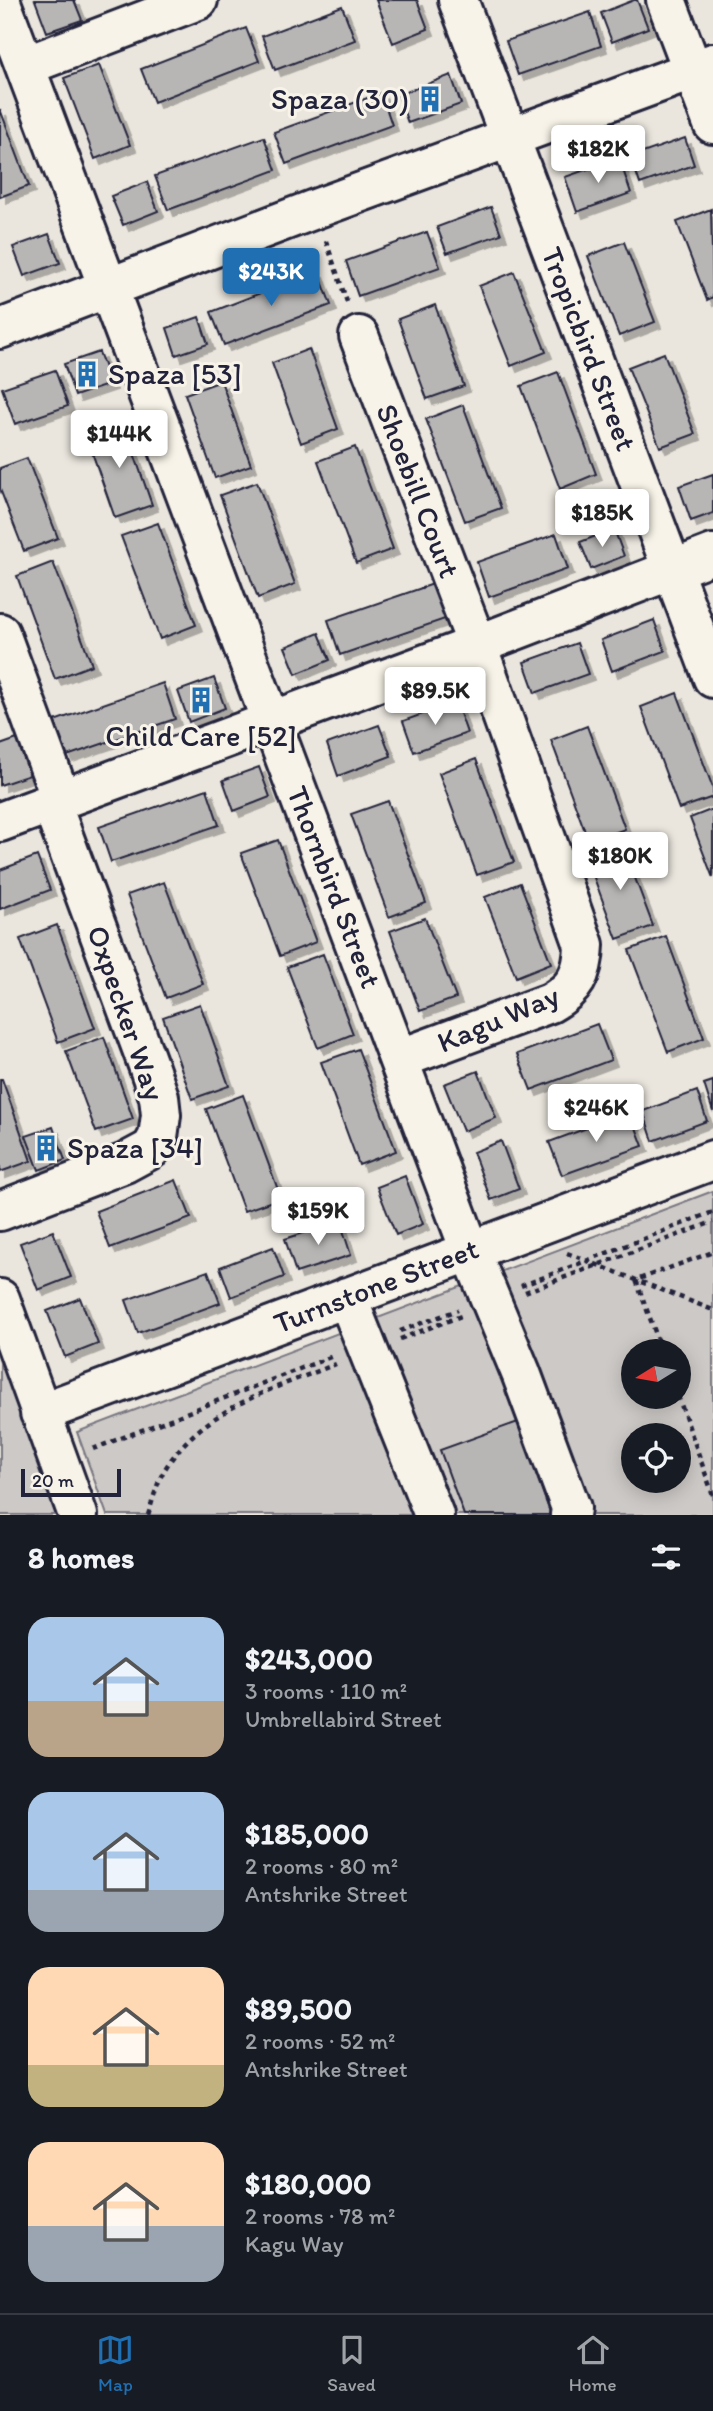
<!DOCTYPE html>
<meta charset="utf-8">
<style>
body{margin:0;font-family:Itim,sans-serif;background:#242831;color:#f1f3f6;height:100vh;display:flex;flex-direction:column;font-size:26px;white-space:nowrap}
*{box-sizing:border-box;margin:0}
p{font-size:23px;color:#9ea1a6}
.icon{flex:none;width:38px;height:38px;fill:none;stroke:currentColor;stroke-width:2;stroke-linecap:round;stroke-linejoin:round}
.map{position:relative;height:1515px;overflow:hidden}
.panel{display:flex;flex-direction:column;background:#171b24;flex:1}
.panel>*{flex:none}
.needle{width:46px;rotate:259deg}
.controls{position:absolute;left:621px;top:1339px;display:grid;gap:14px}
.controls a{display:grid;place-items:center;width:70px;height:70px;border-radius:50%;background:#171b24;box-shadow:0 4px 18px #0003;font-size:35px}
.scale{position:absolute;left:21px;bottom:18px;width:100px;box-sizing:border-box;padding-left:7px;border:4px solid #22223b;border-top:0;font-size:19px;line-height:24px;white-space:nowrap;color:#22223b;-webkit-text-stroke:5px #f7f3e8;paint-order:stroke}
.price{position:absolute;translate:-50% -60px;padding:0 16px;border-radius:7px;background:#fff;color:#222;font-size:23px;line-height:46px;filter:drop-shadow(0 2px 4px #0008)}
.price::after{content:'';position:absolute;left:50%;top:42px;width:21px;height:16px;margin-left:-10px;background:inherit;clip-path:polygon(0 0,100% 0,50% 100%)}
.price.selected{background:#1f6fb2;color:#fff}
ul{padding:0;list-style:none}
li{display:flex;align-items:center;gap:21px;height:175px;padding:0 28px}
li span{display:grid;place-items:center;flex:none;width:196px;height:140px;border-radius:21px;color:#555}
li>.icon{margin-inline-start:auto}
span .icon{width:84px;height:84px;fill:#fffc;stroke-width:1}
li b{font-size:30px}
h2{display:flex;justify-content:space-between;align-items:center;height:84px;padding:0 28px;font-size:30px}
.tabs{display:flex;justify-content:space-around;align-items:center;height:98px;border-top:2px solid #363941;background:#171b24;font-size:19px;color:#9ea1a6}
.tabs a{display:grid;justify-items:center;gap:4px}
.tabs .selected{color:#1f6fb2}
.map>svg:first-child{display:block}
</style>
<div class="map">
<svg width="713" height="1515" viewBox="0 0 713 1515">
<defs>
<filter id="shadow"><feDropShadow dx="6" dy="6" stdDeviation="0" flood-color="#0004"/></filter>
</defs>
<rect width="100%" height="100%" fill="#eae6de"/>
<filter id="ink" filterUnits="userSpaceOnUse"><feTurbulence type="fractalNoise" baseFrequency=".0143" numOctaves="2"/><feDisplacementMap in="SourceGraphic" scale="14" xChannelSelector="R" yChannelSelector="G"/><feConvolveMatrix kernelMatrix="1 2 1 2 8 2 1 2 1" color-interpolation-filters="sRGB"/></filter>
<g filter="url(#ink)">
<path fill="#cdc9c6" stroke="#787680" stroke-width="2" fill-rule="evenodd" d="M 713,1191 L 713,1515 L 107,1515 L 77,1432 ZM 634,1351 L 679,1351 L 679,1396 L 634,1396 ZM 634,1435 L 679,1435 L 679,1480 L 634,1480 Z
M 0,1356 L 57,1515 L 0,1515 Z"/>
<path fill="#b8b6b5" stroke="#22223b" stroke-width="2" filter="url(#shadow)" d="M 35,0 L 74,0 L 82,20 L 47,32 Z
M 376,0 L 417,0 L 428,29 L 393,43 Z
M 634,0 L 637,0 L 648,28 L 612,42 L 601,13 Z
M 342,6 L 355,40 L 275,70 L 262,36 Z
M 590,12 L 601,46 L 518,75 L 506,41 Z
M 246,28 L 259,61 L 154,102 L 141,69 Z
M 99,65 L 130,145 L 95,159 L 64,78 Z
M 451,75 L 461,104 L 408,123 L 398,95 Z
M 381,93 L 392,125 L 286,164 L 274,132 Z
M 0,109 L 29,186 L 0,197 Z
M 264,137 L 276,170 L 168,210 L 155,176 Z
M 685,138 L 694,165 L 640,184 L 631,157 Z
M 619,158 L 631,193 L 577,212 L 565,177 Z
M 147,182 L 158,211 L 123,225 L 111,196 Z
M 491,207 L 501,234 L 447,253 L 437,227 Z
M 711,209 L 713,297 L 707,300 L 677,222 Z
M 427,232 L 440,267 L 358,296 L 346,261 Z
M 49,234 L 60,263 L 24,276 L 13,247 Z
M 624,242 L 655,322 L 619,336 L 588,256 Z
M 318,271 L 331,305 L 224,345 L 211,312 Z
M 514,272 L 546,352 L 511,366 L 479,286 Z
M 435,305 L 464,386 L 427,399 L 398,319 Z
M 199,317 L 208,344 L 176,355 L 167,328 Z
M 309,349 L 338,429 L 301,443 L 272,363 Z
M 99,352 L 111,384 L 75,396 L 64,364 Z
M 664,353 L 695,434 L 660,447 L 628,367 Z
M 55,370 L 68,406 L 15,424 L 2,388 Z
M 558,372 L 596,474 L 560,489 L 521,386 Z
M 221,381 L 251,465 L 215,478 L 185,394 Z
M 463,405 L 501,508 L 465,521 L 426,419 Z
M 123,422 L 152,505 L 115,518 L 86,435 Z
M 355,447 L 393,549 L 356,563 L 318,461 Z
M 27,458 L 58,538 L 24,551 L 0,489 L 0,468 Z
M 713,474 L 713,513 L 691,521 L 679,486 Z
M 257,482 L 295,584 L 258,598 L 220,495 Z
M 158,523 L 196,625 L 160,639 L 121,536 Z
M 614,529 L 624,556 L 591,569 L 580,542 Z
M 556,534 L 568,569 L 489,597 L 477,562 Z
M 53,562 L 92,665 L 55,679 L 17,576 Z
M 436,583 L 448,618 L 340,655 L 328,620 Z
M 654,620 L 665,651 L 612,671 L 601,640 Z
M 319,633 L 330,660 L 296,674 L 285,647 Z
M 577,643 L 588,674 L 535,693 L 524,662 Z
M 214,678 L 225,708 L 189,722 L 178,691 Z
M 163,683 L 175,719 L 67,756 L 54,721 Z
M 677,693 L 713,788 L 713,797 L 679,809 L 641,707 Z
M 456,702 L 467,733 L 414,752 L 403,721 Z
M 379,725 L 391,756 L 338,776 L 327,744 Z
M 587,726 L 625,829 L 589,842 L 551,740 Z
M 17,739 L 30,775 L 0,785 L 0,745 Z
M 476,759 L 514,862 L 477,875 L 439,773 Z
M 259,767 L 270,797 L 234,811 L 223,780 Z
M 207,789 L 219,825 L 111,862 L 99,827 Z
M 388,801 L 426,903 L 389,917 L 351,814 Z
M 713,809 L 713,878 L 690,818 Z
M 278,840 L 316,942 L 280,956 L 241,853 Z
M 623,846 L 653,926 L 617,939 L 587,859 Z
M 37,856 L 50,890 L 0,909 L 0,870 Z
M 164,882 L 203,984 L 166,998 L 127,895 Z
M 520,883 L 551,963 L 516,977 L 485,897 Z
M 425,918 L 456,998 L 420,1011 L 390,931 Z
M 57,925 L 95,1028 L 58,1042 L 20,939 Z
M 666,936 L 704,1038 L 668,1052 L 629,950 Z
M 323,954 L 353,1034 L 318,1048 L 287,967 Z
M 200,1004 L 229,1086 L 192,1099 L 163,1017 Z
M 597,1024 L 611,1060 L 531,1090 L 517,1054 Z
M 104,1037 L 133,1119 L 96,1132 L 66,1051 Z
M 358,1049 L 396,1151 L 359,1165 L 321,1062 Z
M 478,1071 L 496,1118 L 463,1131 L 444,1084 Z
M 0,1079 L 2,1079 L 31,1161 L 0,1172 Z
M 713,1081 L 713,1112 L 704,1084 Z
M 697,1091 L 707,1121 L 653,1141 L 643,1111 Z
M 243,1095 L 281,1198 L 244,1211 L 206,1109 Z
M 630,1112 L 643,1146 L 562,1175 L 549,1142 Z
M 53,1127 L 65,1160 L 39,1170 L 26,1136 Z
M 501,1141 L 519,1189 L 491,1200 L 473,1152 Z
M 405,1176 L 423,1224 L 396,1235 L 377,1187 Z
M 176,1180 L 191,1218 L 110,1248 L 96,1211 Z
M 340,1221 L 351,1255 L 296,1273 L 285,1239 Z
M 53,1231 L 71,1277 L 38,1290 L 20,1243 Z
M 273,1247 L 284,1277 L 231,1297 L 220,1267 Z
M 208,1271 L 220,1303 L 138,1333 L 126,1300 Z
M 80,1298 L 98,1344 L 65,1357 L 47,1311 Z
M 518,1422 L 551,1515 L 464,1515 L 440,1450 Z"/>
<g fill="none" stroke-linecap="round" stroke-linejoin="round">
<g stroke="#22223b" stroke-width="44">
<path id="minor" d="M 0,0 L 470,1250 L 521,1373 L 571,1508 L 570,1515
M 458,0 L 713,678
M 666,0 L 713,124
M 25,66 L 198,0
M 0,329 L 315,209 L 713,63
M 359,336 L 477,645 L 584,945 C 583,975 575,989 550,1003 L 399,1059
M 0,633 L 61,799
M 0,822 L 477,645 L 713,554
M 0,1211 L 125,1163 L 151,1149 L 158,1137 L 161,1115 L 159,1097 L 148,1065 L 51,803
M 347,1297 L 434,1515
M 0,1299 L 78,1515
M 40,1413 L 713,1160"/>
</g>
<path stroke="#22223b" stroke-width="4.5" stroke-dasharray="5 5" stroke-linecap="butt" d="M 326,241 L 347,302
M 567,1253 L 713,1310
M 521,1286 L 713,1212
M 525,1292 L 713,1222
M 400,1331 L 458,1310
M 400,1339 L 461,1316
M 662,1351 L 636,1280 L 713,1252
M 678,1396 L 713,1495
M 93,1449 L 333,1356
M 148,1515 C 153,1500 157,1482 165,1469 C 202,1408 274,1389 336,1364"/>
<use href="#minor" stroke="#f7f3e8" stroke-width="38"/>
</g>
</g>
<defs>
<g id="building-bare" transform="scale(2.1)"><path d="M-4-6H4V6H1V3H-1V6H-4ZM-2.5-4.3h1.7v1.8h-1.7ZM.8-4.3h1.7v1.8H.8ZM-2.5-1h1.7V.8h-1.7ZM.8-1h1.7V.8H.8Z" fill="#1f6fb2" stroke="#f7f3e8" stroke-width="2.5" paint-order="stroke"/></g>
</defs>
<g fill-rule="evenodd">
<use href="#building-bare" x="430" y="99"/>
<use href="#building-bare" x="87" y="374"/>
<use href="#building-bare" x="201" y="700"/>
<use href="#building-bare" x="46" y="1148"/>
</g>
<g text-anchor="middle" stroke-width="6" stroke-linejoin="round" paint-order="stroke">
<g font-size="30" fill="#22223b" stroke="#f7f3e8" text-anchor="start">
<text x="409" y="109" text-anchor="end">Spaza (30)</text>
<text x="108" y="384">Spaza [53]</text>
<text x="201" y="746" text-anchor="middle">Child Care [52]</text>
<text x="67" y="1158">Spaza [34]</text>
</g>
<g font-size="30" fill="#22223b" stroke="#f7f3e8">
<text transform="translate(589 349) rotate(69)" y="10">Tropicbird Street</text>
<text transform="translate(418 491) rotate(69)" y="10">Shoebill Court</text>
<text transform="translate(334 887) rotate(69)" y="10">Thornbird Street</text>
<text transform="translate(126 1013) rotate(71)" y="10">Oxpecker Way</text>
<text transform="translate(498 1019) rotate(-23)" y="10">Kagu Way</text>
<text transform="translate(376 1286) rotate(-21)" y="10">Turnstone Street</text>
</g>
</g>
</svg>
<div class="controls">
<a><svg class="needle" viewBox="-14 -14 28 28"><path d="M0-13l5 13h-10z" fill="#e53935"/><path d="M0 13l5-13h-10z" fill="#9ea1a6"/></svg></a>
<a><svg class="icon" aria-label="locate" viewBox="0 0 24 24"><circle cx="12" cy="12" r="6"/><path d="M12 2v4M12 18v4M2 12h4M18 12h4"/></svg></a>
</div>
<div class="scale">20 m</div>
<b class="price" style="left:598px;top:185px">$182K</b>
<b class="price selected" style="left:271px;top:308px">$243K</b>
<b class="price" style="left:119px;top:470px">$144K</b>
<b class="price" style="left:602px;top:549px">$185K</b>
<b class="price" style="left:435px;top:727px">$89.5K</b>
<b class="price" style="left:620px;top:892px">$180K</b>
<b class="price" style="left:596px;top:1144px">$246K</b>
<b class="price" style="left:318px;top:1247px">$159K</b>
</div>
<section class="panel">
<h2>8 homes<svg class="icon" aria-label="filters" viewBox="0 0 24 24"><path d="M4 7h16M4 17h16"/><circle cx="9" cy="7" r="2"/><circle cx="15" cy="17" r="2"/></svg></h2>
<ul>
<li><span style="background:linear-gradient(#a9c7e8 60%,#b9a48a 0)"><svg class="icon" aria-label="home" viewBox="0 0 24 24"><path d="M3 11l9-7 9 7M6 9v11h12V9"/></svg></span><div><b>$243,000</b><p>3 rooms · 110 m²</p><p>Umbrellabird Street</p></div></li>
<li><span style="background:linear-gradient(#a9c7e8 70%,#9aa5b1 0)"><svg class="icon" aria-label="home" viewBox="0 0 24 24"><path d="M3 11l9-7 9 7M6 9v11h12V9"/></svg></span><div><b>$185,000</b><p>2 rooms · 80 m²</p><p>Antshrike Street</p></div></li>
<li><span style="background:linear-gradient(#ffd9b3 70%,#c2b280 0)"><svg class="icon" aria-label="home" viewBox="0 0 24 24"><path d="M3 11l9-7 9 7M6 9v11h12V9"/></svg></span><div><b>$89,500</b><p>2 rooms · 52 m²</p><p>Antshrike Street</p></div></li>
<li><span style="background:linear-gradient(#ffd9b3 60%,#9aa5b1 0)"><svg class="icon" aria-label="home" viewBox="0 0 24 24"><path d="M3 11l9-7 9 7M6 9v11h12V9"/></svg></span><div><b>$180,000</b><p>2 rooms · 78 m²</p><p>Kagu Way</p></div></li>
</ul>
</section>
<nav class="tabs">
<a class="selected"><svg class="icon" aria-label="map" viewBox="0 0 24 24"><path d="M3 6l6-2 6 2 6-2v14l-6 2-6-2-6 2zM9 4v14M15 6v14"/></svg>Map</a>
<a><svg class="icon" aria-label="saved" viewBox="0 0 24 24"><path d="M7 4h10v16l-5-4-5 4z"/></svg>Saved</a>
<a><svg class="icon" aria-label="home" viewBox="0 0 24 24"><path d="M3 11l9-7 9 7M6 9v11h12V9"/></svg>Home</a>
</nav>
